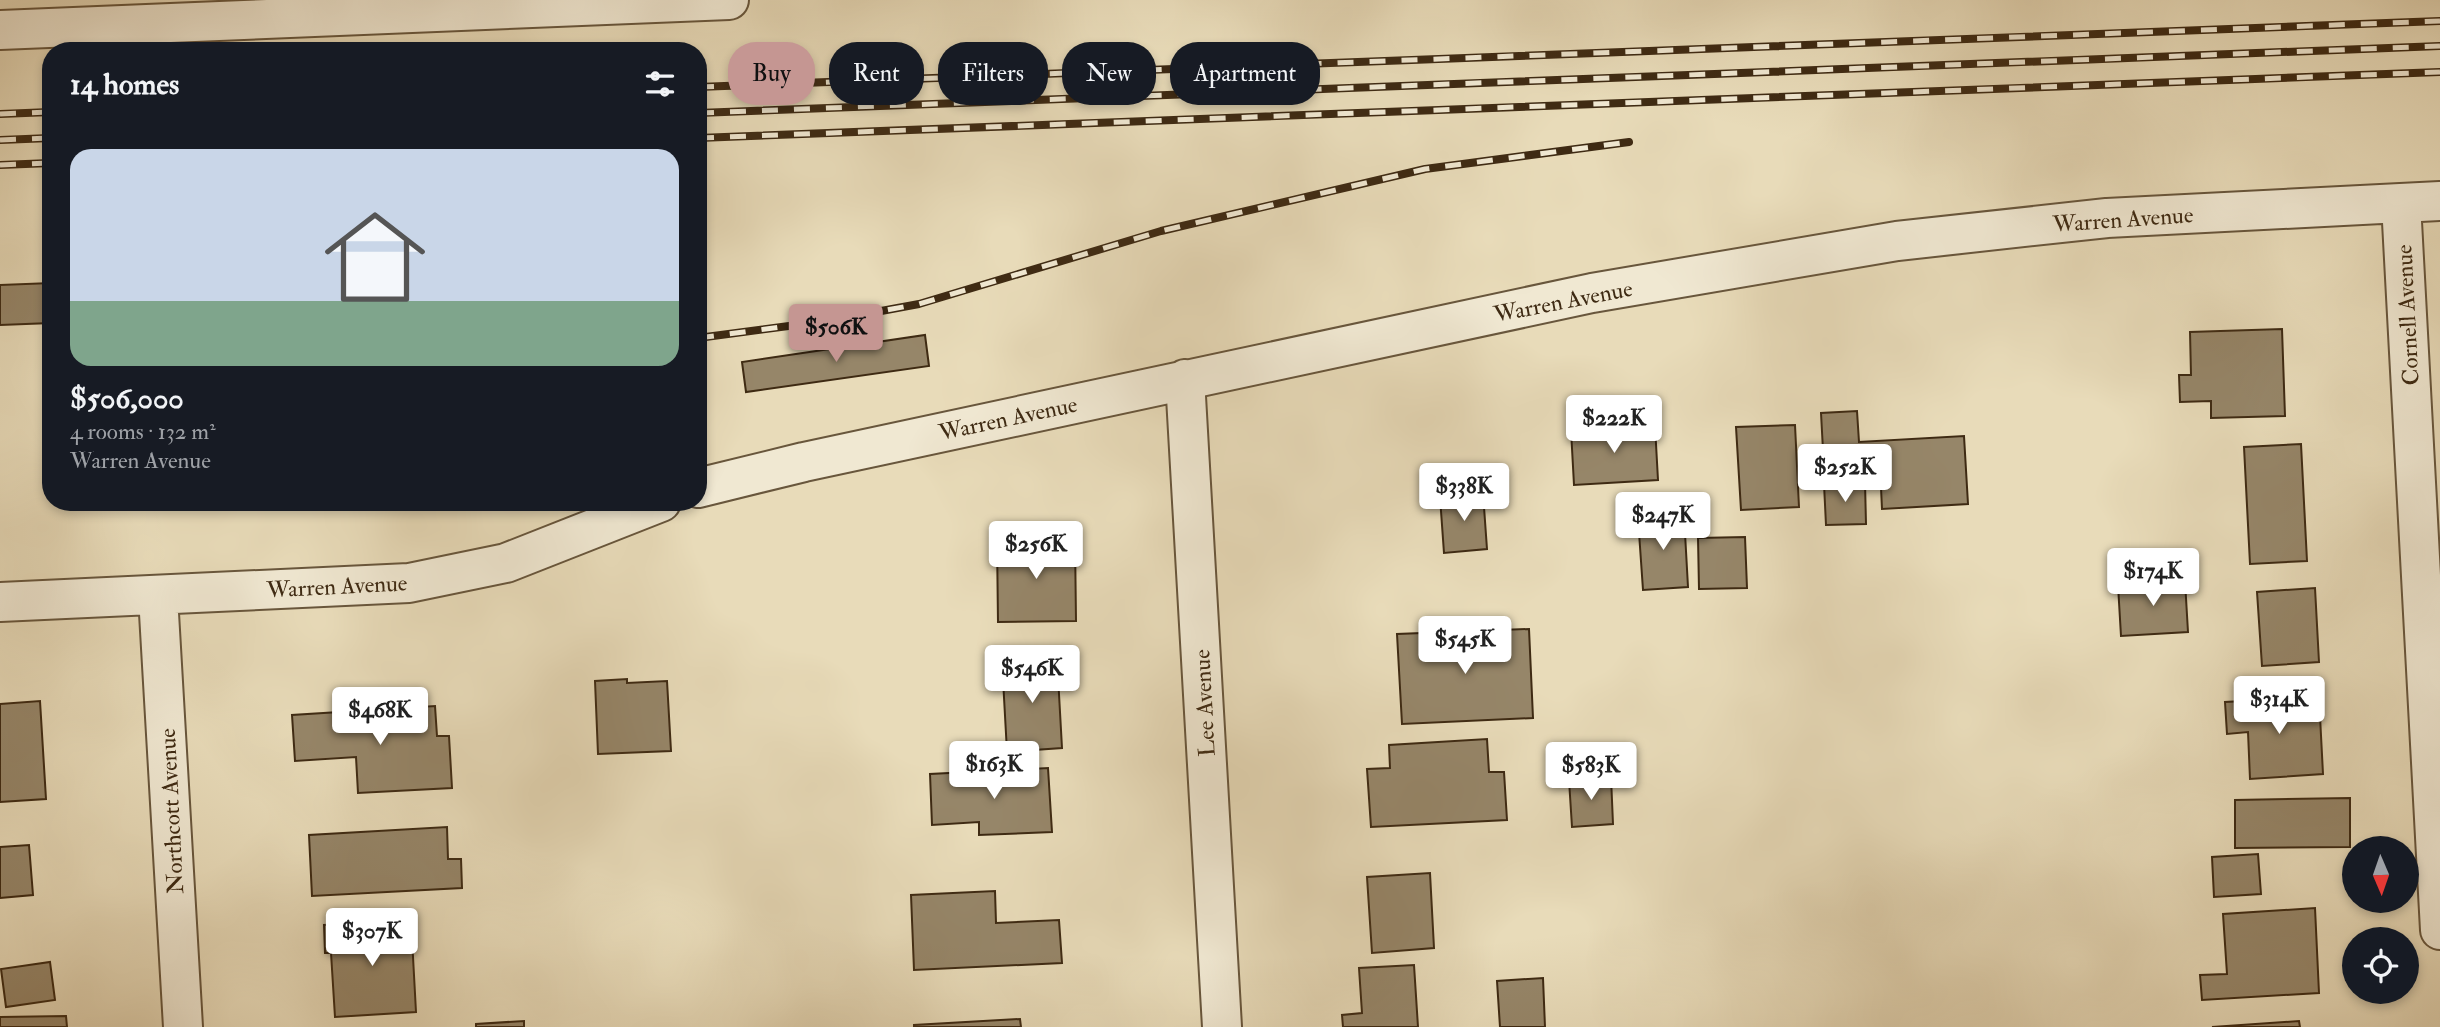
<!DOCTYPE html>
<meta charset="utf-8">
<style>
body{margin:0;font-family:"IM FELL Double Pica",serif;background:#20242c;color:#f1f3f6;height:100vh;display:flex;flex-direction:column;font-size:26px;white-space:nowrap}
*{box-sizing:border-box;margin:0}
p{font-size:23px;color:#9ea1a6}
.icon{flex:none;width:38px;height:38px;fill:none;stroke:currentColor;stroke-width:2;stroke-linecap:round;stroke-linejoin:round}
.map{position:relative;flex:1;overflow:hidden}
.sheet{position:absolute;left:42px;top:42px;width:665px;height:469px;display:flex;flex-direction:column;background:#171b24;border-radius:28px;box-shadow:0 4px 10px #0003}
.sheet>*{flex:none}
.guide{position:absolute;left:728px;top:42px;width:665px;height:63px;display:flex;gap:14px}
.needle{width:46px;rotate:178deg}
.fabs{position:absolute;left:2342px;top:836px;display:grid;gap:14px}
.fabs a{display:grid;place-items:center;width:77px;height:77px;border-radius:50%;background:#171b24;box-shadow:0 4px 10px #0003;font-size:35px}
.price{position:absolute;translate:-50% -60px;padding:0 16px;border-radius:7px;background:#fff;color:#222;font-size:23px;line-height:46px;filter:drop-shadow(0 2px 4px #0008)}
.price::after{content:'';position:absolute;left:50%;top:42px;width:21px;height:16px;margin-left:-10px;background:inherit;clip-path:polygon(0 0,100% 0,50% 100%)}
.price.on{background:#c59692;color:#111}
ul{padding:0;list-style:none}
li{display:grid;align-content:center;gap:14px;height:371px;padding:0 28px}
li+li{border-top:2px solid #363941}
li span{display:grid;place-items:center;height:217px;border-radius:21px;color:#555}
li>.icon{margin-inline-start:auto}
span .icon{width:126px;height:126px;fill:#fffc;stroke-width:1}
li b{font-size:30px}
h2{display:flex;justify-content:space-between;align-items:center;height:84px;padding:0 28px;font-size:30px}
.chip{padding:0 24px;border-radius:28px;background:#171b24;box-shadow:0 4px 10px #0003;font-size:24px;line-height:63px}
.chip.on{background:#c59692;color:#111}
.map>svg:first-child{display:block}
</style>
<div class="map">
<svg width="2440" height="1027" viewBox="0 0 2440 1027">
<rect width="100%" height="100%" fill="#e8dbb9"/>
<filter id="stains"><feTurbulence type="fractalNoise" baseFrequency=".00286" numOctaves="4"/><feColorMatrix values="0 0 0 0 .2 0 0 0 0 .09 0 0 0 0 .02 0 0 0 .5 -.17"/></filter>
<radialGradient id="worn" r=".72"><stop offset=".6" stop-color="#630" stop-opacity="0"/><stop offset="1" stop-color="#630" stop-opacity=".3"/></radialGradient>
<path fill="#968669" stroke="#3e2a13" stroke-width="2" d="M 51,283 L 51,323 L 0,325 L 0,285 Z
M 2282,329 L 2285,416 L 2211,418 L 2211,401 L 2180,402 L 2179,375 L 2191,375 L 2190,332 Z
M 925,335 L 929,366 L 746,392 L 742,362 Z
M 1857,411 L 1859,442 L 1964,436 L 1968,504 L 1882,509 L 1880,466 L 1824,469 L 1821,413 Z
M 1795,425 L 1799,507 L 1741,510 L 1736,427 Z
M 1655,426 L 1658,480 L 1574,485 L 1571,430 Z
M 2301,444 L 2307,561 L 2250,564 L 2244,447 Z
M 1865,482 L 1866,524 L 1826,525 L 1824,484 Z
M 1483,493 L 1487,549 L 1444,553 L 1440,497 Z
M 1684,515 L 1688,587 L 1643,590 L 1638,518 Z
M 1745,537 L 1747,588 L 1699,589 L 1698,538 Z
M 1075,539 L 1076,621 L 998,622 L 997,540 Z
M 2185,581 L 2188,632 L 2121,636 L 2118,585 Z
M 2315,588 L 2319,662 L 2262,666 L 2257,592 Z
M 1529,629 L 1533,718 L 1402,724 L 1397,634 Z
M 1057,658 L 1062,748 L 1007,752 L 1002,661 Z
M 627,679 L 627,683 L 667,681 L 671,751 L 598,754 L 595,681 Z
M 2319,697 L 2323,774 L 2250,779 L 2248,732 L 2227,734 L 2225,702 Z
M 40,701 L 46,799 L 0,802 L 0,704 Z
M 435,706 L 437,736 L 449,736 L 452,788 L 358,793 L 356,757 L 295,761 L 292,715 Z
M 1487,739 L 1489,772 L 1504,772 L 1507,820 L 1371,827 L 1367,769 L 1390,768 L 1389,745 Z
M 1048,768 L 1052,832 L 979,835 L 979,822 L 932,825 L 930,774 Z
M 1611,777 L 1613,824 L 1572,827 L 1569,780 Z
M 2350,798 L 2350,847 L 2235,848 L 2235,800 Z
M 447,827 L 448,859 L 461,859 L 462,888 L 312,896 L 309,835 Z
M 29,845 L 33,895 L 0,898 L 0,847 Z
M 2258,854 L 2261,894 L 2214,897 L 2212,857 Z
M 1430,873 L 1434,948 L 1372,953 L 1367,877 Z
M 995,891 L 996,923 L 1059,920 L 1062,963 L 914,970 L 911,895 Z
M 2315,908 L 2319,993 L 2202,1000 L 2200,975 L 2227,974 L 2223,914 Z
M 411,920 L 416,1012 L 335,1017 L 331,953 L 325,953 L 324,925 Z
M 50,962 L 55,1000 L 6,1007 L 1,969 Z
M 1414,965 L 1418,1027 L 1343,1027 L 1342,1015 L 1362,1013 L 1359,968 Z
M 1543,978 L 1545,1027 L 1500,1027 L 1497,981 Z
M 66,1016 L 67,1027 L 0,1027 L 0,1017 Z
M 1020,1019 L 1021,1027 L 914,1027 L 914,1025 Z
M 524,1021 L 524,1027 L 476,1027 L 476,1024 Z
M 2299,1021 L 2300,1027 L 2212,1027 Z"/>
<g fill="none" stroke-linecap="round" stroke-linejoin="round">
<g stroke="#68563c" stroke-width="42">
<path id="minor" d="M 0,30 L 729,0
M 2401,203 L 2440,930
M 1185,379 L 1222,1027
M 698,488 L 804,462 L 1592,293 L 1897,241 L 2107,218 L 2440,201
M 158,596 L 183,1027
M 0,602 L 409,583 L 506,563 L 661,502"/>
</g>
<use href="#minor" stroke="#f0e8d2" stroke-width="38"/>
<g stroke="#3e2a13" stroke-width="8">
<path id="rail" d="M 698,87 L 2440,21
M 698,113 L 2440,46
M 0,114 L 51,112
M 698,138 L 2440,72
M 0,140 L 51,138
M 0,165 L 51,163
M 698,338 L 827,321 L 919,304 L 1161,231 L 1425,169 L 1629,142"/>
</g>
<use href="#rail" stroke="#f0e8d2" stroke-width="5" stroke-dasharray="16" stroke-linecap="butt"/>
</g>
<g text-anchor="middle" stroke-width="5" stroke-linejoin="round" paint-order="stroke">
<g font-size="23" fill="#3e2a13" stroke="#f0e8d2">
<text transform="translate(2123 219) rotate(-4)" y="8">Warren Avenue</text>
<text transform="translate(1563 301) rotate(-11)" y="8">Warren Avenue</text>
<text transform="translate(2407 315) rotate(-93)" y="8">Cornell Avenue</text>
<text transform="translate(1008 418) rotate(-12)" y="8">Warren Avenue</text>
<text transform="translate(337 586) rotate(-3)" y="8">Warren Avenue</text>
<text transform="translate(1204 703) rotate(-93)" y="8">Lee Avenue</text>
<text transform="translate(171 811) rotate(-93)" y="8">Northcott Avenue</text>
</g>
</g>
<rect width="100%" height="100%" filter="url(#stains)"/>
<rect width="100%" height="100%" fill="url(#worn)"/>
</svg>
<div class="fabs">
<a><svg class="needle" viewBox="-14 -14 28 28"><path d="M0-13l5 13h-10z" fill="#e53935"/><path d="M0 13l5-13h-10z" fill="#9ea1a6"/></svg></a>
<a><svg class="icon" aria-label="locate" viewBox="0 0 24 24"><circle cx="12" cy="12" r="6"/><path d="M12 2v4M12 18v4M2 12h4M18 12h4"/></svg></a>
</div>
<b class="price on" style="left:836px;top:364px">$506K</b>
<b class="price" style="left:1614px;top:455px">$222K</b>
<b class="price" style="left:1845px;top:504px">$252K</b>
<b class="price" style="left:1464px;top:523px">$338K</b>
<b class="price" style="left:1663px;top:552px">$247K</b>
<b class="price" style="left:1036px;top:581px">$256K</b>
<b class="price" style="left:2153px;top:608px">$174K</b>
<b class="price" style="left:1465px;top:676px">$545K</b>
<b class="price" style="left:1032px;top:705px">$546K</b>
<b class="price" style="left:2279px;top:736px">$314K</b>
<b class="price" style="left:380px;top:747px">$468K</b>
<b class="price" style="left:994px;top:801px">$163K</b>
<b class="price" style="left:1591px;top:802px">$583K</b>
<b class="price" style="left:372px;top:968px">$307K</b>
<div class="guide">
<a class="chip on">Buy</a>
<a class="chip">Rent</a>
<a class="chip">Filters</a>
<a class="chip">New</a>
<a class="chip">Apartment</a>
</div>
<section class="sheet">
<h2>14 homes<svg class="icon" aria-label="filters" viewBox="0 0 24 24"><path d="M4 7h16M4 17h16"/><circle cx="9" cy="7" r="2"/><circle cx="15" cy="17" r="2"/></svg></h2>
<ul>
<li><span style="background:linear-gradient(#c9d6e8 70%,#7fa58c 0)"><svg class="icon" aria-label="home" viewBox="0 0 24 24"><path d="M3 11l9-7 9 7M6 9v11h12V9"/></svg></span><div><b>$506,000</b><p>4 rooms · 132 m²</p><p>Warren Avenue</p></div></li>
</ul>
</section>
</div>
